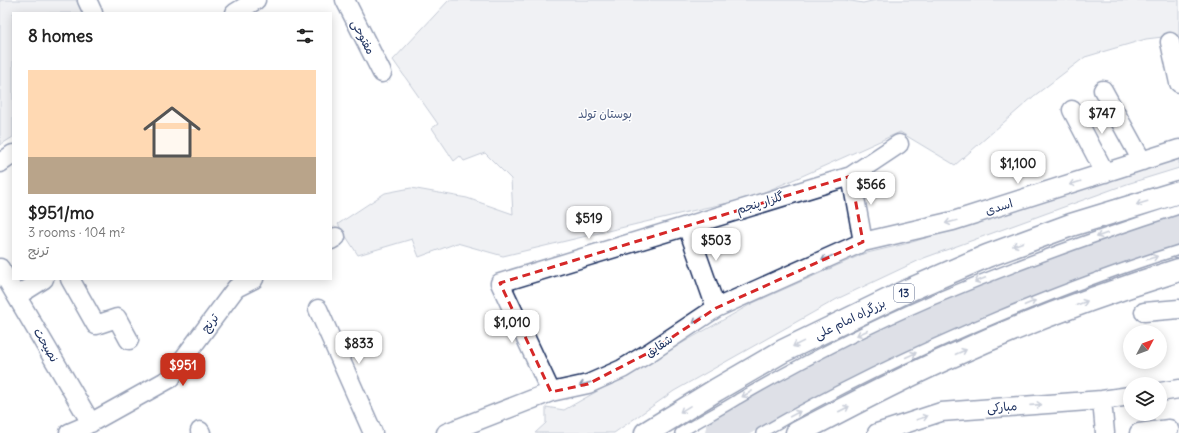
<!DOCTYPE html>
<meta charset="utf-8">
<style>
body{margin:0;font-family:Delius,"Playpen Sans Arabic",sans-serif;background:#f6f6f6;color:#222;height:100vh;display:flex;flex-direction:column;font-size:15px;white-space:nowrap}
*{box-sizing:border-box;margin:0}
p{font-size:13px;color:#767676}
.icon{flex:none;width:22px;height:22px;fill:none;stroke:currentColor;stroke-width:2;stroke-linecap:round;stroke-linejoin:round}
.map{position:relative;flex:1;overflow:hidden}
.panel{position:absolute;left:12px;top:12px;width:320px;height:268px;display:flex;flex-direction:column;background:#fff;border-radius:0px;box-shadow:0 2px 10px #0003}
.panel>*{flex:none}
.needle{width:26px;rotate:49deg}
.tools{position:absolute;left:1123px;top:325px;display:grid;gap:8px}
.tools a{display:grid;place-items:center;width:44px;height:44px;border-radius:50%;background:#fff;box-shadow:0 2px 10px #0003;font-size:20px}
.price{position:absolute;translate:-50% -34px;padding:0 9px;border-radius:8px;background:#fff;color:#222;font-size:13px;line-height:26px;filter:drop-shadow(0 1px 2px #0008)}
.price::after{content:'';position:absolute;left:50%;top:24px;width:12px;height:9px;margin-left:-6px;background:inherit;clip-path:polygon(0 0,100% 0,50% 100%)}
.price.active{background:#c8321e;color:#fff}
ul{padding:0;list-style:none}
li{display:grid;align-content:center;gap:8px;height:212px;padding:0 16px}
li span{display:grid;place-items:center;height:124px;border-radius:0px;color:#555}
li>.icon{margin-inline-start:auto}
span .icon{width:72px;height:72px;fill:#fffc;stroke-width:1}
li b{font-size:17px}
h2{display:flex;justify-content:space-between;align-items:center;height:48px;padding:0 16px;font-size:17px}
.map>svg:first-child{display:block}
</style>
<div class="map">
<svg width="1179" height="433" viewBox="0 0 1179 433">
<rect width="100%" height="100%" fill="#fff"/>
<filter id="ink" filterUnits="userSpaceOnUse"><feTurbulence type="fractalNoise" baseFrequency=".025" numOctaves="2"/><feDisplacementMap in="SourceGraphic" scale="8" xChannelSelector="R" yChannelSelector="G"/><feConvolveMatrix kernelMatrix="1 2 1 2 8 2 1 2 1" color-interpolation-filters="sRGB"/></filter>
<g filter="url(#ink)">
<path fill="#dee1e7" stroke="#7c88a2" d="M 0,0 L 76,0 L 83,13 L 13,13 L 13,137 L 0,145 Z
M 449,0 L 845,0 L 863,3 L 876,0 L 1179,0 L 1179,35 L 1146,39 L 1085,57 L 1034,96 L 955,165 L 900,132 L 802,176 L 748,199 L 704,208 L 503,256 L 457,243 L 419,257 L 412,239 L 358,255 L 338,224 L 385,193 L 411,188 L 467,198 L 513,214 L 511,179 L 485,153 L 464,161 L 460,156 L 454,161 L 432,128 L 438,124 L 393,60 Z
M 1179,159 L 1179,168 L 1127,184 L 924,258 L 837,299 L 674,391 L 614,433 L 535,433 L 546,423 L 546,407 L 564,410 L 753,303 L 863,254 L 909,243 Z"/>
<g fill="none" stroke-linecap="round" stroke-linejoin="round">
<path stroke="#b5bbca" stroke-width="32" d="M 721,433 C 863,344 1021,283 1179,228"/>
<g stroke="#1b2f5e" stroke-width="12">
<path id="service" d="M 680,433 C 699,421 719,411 738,399 C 800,363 865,329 932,300 C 1013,266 1095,236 1179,209
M 761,433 C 837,389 916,351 997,317 C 1057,292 1117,269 1179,250"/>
</g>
<g stroke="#1b2f5e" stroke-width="21">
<path id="minor" d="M 87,0 L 93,13
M 345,0 L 382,73
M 235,13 L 256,0
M 1170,42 L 1179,83
M 1103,90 L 1142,161
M 1072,110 L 1105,173
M 0,163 L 13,154
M 851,176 L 863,242
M 687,226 L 716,308
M 331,240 L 336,237
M 0,268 L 91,423
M 70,279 L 96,325 L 117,318 L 129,340
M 17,296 L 44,279
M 318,309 L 373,433
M 1144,312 L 1179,309
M 551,392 L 500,283 L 851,176 L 899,144
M 1160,392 L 1179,389
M 1102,400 L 1105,433
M 200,431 L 201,433
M 69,433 L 83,427 L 171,378 L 175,370 L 236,288 L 254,279
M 446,433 L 551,392 L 588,384 L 622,369 L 650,352 L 716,308 L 863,242 L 953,221 L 1179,149
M 877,433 L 941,412 L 1102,400 L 1130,396
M 1139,433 L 1169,429"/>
</g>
<g stroke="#1b2f5e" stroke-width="25">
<path id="trunk" d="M 646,433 L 716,390 L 783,351 L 909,290 L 987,256 L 1071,225 L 1179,192
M 797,433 C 848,407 899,379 952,356 C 1026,322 1102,294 1179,270"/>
</g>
<use href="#service" stroke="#fff" stroke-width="9"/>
<use href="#minor" stroke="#fff" stroke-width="18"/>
<use href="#trunk" stroke="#fff" stroke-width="22"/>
</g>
<defs><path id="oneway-shaft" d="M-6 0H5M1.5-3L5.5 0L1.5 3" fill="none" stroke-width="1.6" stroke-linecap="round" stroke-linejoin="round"/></defs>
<g stroke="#8d97ae">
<use href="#oneway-shaft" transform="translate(1075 183) rotate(162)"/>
<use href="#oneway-shaft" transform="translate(1142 203) rotate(163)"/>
<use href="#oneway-shaft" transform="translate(951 222) rotate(166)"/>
<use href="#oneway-shaft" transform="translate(1102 235) rotate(160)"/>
<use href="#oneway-shaft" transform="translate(1018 244) rotate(160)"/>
<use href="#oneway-shaft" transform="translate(827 258) rotate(156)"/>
<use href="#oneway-shaft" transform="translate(1152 258) rotate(-18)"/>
<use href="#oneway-shaft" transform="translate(980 280) rotate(158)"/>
<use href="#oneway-shaft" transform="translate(1030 303) rotate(-23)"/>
<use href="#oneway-shaft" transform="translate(1082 303) rotate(-21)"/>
<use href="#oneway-shaft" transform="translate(698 320) rotate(146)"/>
<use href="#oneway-shaft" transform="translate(862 333) rotate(155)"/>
<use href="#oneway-shaft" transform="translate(798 344) rotate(154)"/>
<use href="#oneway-shaft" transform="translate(961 352) rotate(-23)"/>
<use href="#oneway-shaft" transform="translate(911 355) rotate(-25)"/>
<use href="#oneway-shaft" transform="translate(585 384) rotate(164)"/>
<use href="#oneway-shaft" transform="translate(747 394) rotate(150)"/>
<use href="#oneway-shaft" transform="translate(1036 405) rotate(-4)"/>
<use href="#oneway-shaft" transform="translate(685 409) rotate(148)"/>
<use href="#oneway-shaft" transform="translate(844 409) rotate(-27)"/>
<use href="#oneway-shaft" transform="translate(795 414) rotate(-28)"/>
<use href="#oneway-shaft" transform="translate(922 418) rotate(-18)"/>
</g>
</g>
<path d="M0 0H1179V433H0ZM 851,176 L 863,242 L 716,308 L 650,352 L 588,384 L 551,392 L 500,283 Z" fill="#fff" fill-opacity=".55" fill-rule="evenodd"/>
<path fill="none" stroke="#d62828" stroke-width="3" stroke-dasharray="8 5" stroke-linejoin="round" d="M 851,176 L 863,242 L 716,308 L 650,352 L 588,384 L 551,392 L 500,283 Z"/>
<g text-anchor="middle" stroke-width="3" stroke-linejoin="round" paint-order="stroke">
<rect fill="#fff" stroke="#5f6d8e" stroke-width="1" x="894" y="284" width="20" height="18" rx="3"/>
<g font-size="11" font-weight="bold" fill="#1b2f5e">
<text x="904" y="297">13</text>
</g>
<g font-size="12" fill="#1b2f5e" stroke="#fff">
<text transform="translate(363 37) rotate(63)" y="4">مفتوحی</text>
<text transform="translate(760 203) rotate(-17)" y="4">گلزار پنجم</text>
<text transform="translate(999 207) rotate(-17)" y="4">اسدی</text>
<text transform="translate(850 319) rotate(-26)" y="4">بزرگراه امام علی</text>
<text transform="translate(210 323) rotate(-53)" y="4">ترنج</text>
<text transform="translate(46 345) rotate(60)" y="4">نصیحت</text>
<text transform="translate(659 346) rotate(-33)" y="4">شقایق</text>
<text transform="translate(1002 407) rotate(-4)" y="4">مبارکی</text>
</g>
<g font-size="12" fill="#4c5c80" stroke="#fff">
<text x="605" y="118">بوستان تولد</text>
</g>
</g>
</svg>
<div class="tools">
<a><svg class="needle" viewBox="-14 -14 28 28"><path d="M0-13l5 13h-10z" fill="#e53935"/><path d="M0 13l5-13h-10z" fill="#767676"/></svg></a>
<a><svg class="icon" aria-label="layers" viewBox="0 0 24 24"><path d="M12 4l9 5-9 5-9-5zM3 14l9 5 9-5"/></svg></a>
</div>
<b class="price" style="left:1102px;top:135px">$747</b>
<b class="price" style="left:1018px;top:185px">$1,100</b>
<b class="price" style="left:871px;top:206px">$566</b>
<b class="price" style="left:589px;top:240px">$519</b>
<b class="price" style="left:716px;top:262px">$503</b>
<b class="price" style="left:512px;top:344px">$1,010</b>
<b class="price" style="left:359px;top:365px">$833</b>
<b class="price active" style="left:183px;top:387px">$951</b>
<section class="panel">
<h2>8 homes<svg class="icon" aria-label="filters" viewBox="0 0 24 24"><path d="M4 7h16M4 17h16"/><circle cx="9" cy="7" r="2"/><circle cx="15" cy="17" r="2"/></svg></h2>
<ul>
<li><span style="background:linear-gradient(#ffd9b3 70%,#b9a48a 0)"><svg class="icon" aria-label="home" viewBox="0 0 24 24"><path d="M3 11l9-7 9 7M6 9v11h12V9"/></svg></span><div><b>$951/mo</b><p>3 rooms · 104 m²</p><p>ترنج</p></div></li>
</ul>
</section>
</div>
